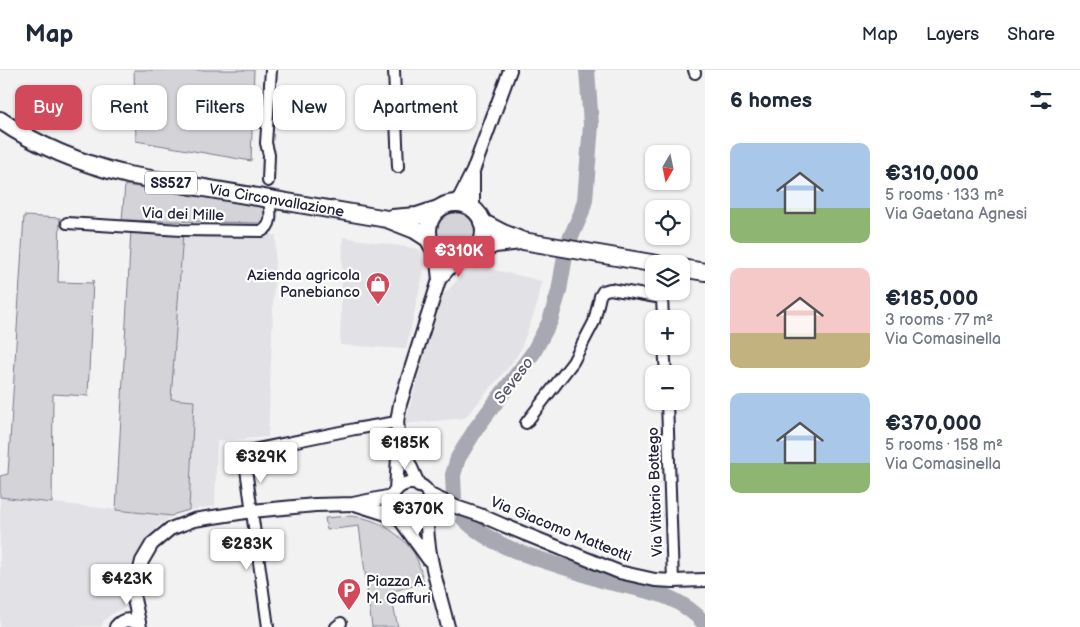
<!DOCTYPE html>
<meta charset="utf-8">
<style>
body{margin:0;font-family:"Balsamiq Sans",sans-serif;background:#f2f2f3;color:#1f2937;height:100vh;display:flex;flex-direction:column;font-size:19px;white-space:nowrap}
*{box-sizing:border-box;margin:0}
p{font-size:16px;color:#747a83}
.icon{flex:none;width:28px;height:28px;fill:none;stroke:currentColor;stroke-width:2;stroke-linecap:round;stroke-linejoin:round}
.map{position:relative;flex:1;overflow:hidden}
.panel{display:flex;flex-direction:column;background:#fff;width:375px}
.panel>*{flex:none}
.banner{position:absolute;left:15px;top:15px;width:475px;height:45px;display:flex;gap:10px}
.needle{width:32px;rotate:189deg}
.controls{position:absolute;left:645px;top:75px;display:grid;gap:10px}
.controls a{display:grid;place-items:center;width:45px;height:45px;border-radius:10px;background:#fff;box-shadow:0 1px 4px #0004;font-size:25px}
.price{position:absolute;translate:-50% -42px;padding:0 11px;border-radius:5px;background:#fff;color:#222;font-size:16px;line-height:32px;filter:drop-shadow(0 1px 2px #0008)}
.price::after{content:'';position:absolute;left:50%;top:30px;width:15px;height:11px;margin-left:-8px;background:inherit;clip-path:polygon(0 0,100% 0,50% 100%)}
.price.on{background:#d1495b;color:#fff}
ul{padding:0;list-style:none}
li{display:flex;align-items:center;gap:15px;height:125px;padding:0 25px}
li span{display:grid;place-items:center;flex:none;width:140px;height:100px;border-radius:10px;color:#555}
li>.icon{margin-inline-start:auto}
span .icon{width:60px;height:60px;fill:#fffc;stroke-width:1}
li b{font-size:21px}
h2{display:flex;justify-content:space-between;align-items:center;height:60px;padding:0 25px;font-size:21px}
.pill{padding:0 18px;border-radius:10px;background:#fff;box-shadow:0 1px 4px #0004;font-size:18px;line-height:45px}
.pill.on{background:#d1495b;color:#fff}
header{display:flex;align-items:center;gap:30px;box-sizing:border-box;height:70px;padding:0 25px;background:#fff;border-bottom:1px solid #e0e1e3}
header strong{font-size:24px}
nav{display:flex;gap:28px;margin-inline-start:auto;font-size:18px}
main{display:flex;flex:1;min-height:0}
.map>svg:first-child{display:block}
</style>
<header>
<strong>Map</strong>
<nav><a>Map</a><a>Layers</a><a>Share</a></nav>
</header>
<main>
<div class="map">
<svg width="705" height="557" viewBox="0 0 705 557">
<rect width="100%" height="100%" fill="#f2f2f3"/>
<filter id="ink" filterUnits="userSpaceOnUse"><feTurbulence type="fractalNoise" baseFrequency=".02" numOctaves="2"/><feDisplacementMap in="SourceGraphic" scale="10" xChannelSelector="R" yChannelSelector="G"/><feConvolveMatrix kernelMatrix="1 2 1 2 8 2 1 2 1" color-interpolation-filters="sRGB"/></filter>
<g filter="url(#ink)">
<path fill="#e2e2e6" d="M 183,163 L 276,165 L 268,367 L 217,371 L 215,436 L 189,440 L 194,331 L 171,330 Z
M 343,167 L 419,179 L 425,195 L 406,279 L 340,275 Z
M 490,199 L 542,211 L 538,232 L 521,279 L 512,293 L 465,348 L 405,354 L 439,230 L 465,202 Z
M 0,427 L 172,446 L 160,454 L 154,461 L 145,470 L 134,488 L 128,508 L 124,538 L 110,545 L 104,551 L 101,557 L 0,557 Z"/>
<path fill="#d3d3d8" stroke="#7a7a8a" d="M 134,0 L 254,0 L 251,91 L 136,71 Z
M 125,115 L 261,136 L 265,140 L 265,150 L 263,153 L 258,153 L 122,150 Z
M437 162a19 19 0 1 1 38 0a19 19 0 1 1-38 0Z
M 24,146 L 60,148 L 58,212 L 93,213 L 93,210 L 88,326 L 53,324 L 52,433 L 0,427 L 0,406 L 8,404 Z
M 131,160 L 183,163 L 171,329 L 194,331 L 189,440 L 175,444 L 172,446 L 116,440 Z
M 348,446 C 375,447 398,461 414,483 C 419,492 421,503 424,513 L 390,522 L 398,557 L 372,557 L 359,456 L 327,460 L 325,448 Z"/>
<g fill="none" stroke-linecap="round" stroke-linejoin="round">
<path stroke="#a8a8b2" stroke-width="16" d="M 569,171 L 581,144 L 585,130 L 591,55 L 587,0
M 454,428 L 453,405 L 458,388 L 477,357 L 533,283 L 550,251 L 559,221 L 565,186
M 464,449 C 492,477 533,487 570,499 C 584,504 598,510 613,513 C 649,521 679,524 705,554"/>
<g stroke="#22223b" stroke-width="14">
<path id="minor" d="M 394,0 L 398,97
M 694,0 L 695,3
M 268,111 L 269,85 L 266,73 L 271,0
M 67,153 L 181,160 L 262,161 C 274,155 270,140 269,129
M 664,276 L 666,304
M 667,331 L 673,511
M 526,353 L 573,292 L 594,252 L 600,226 L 603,221 L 610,219 L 662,228 L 663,249
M 268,557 L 245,392 L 248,381 L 355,359 L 397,352
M 336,557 L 341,553"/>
</g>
<g stroke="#22223b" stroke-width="16">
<path id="tertiary" d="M 473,104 L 473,139
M 454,133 L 460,127 L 473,101 L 510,0
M 436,181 L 439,210
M 400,373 L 419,416
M391 433a20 20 0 1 1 40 0a20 20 0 1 1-40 0Z
M 396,420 L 399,370 L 397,352 L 400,334 L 439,210 L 451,196 L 463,188
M 428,424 L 456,437 L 480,445 L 503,455 L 619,502 L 655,510 L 673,511 L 705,510
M 355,434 L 396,447
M 427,446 C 426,484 439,520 448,557
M 401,451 L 429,490
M 116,557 C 123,548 133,548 140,557
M 140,557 L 134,529 L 137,511 L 142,491 L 152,474 L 170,459 L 194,450 L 252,441 L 315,435 L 353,434 L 392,426"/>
</g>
<g stroke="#22223b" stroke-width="20">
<g id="primary">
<path id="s1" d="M 0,50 C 39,77 82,94 128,105 L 387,149 L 415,160 L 429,169"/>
<circle cx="456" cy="161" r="28"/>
<path d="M 392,148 L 417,146 L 438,139"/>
<path d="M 482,152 L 503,163 L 523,171 L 657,194"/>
<path d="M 475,182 L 495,174 L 521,171"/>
<path d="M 681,198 L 705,202"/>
</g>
</g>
<use href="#minor" stroke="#fff" stroke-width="10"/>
<use href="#tertiary" stroke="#fff" stroke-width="12"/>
<use href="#primary" stroke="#fff" stroke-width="16"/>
</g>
</g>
<defs>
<g id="shop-pin" transform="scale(1.25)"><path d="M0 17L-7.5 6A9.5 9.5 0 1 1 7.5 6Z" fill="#d1495b" stroke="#fff"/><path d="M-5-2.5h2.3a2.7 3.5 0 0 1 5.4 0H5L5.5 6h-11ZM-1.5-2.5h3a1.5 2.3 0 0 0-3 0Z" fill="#fff"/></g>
<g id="parking-pin" transform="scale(1.25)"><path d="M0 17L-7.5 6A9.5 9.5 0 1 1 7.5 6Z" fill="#d1495b" stroke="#fff"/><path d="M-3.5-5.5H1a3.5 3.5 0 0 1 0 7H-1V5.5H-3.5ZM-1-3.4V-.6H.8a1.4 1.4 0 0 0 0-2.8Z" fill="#fff"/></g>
</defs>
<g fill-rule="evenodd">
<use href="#shop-pin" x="378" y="214"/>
<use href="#parking-pin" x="349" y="520"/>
</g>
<g text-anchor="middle" stroke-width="4.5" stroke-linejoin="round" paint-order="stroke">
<rect fill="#fff" stroke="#646476" stroke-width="1" x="145" y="101.5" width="52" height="23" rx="4"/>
<g font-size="14" font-weight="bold" fill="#22223b">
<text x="171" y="118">SS527</text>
</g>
<g font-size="15" fill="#22223b" stroke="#fff">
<text dy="5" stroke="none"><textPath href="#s1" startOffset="291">Via Circonvallazione</textPath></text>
<text transform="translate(183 144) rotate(2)" y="5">Via dei Mille</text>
<text transform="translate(655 422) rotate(-92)" y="5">Via Vittorio Bottego</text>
<text transform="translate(561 459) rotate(22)" y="5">Via Giacomo Matteotti</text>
</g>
<g font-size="15" fill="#22223b" stroke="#fff" text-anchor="end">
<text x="360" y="210">Azienda agricola<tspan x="360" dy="17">Panebianco</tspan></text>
<text x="366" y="516" text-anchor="start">Piazza A.<tspan x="366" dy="17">M. Gaffuri</tspan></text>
</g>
<g font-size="16" font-style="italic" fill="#58586b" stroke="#fff">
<text transform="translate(513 310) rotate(-53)" y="6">Seveso</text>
</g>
</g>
</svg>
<div class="controls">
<a><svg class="needle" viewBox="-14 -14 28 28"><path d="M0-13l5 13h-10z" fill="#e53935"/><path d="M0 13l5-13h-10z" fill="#747a83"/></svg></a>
<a><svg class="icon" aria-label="locate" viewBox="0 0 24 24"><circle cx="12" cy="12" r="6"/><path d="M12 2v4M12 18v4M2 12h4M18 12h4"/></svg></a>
<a><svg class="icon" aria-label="layers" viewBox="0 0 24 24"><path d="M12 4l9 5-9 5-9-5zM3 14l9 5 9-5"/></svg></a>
<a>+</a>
<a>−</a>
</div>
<b class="price on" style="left:459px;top:208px">€310K</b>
<b class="price" style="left:405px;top:400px">€185K</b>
<b class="price" style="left:261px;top:414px">€329K</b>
<b class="price" style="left:418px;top:466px">€370K</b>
<b class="price" style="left:247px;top:501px">€283K</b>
<b class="price" style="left:127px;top:536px">€423K</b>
<div class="banner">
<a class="pill on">Buy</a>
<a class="pill">Rent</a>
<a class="pill">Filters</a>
<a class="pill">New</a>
<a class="pill">Apartment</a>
</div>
</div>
<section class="panel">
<h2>6 homes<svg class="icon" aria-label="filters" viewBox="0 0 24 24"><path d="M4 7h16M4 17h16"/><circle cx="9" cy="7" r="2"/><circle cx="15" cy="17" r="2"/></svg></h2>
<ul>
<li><span style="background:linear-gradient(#a9c7e8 65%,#8fb573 0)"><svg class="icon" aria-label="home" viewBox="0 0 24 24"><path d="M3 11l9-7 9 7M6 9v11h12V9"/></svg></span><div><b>€310,000</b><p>5 rooms · 133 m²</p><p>Via Gaetana Agnesi</p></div></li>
<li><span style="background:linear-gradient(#f6c9c9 65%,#c2b280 0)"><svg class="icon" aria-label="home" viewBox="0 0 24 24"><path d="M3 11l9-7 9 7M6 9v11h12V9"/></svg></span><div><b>€185,000</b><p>3 rooms · 77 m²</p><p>Via Comasinella</p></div></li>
<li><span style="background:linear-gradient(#a9c7e8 70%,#8fb573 0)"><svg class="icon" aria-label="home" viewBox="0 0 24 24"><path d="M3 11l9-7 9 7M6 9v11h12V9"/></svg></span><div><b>€370,000</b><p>5 rooms · 158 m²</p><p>Via Comasinella</p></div></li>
</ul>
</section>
</main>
